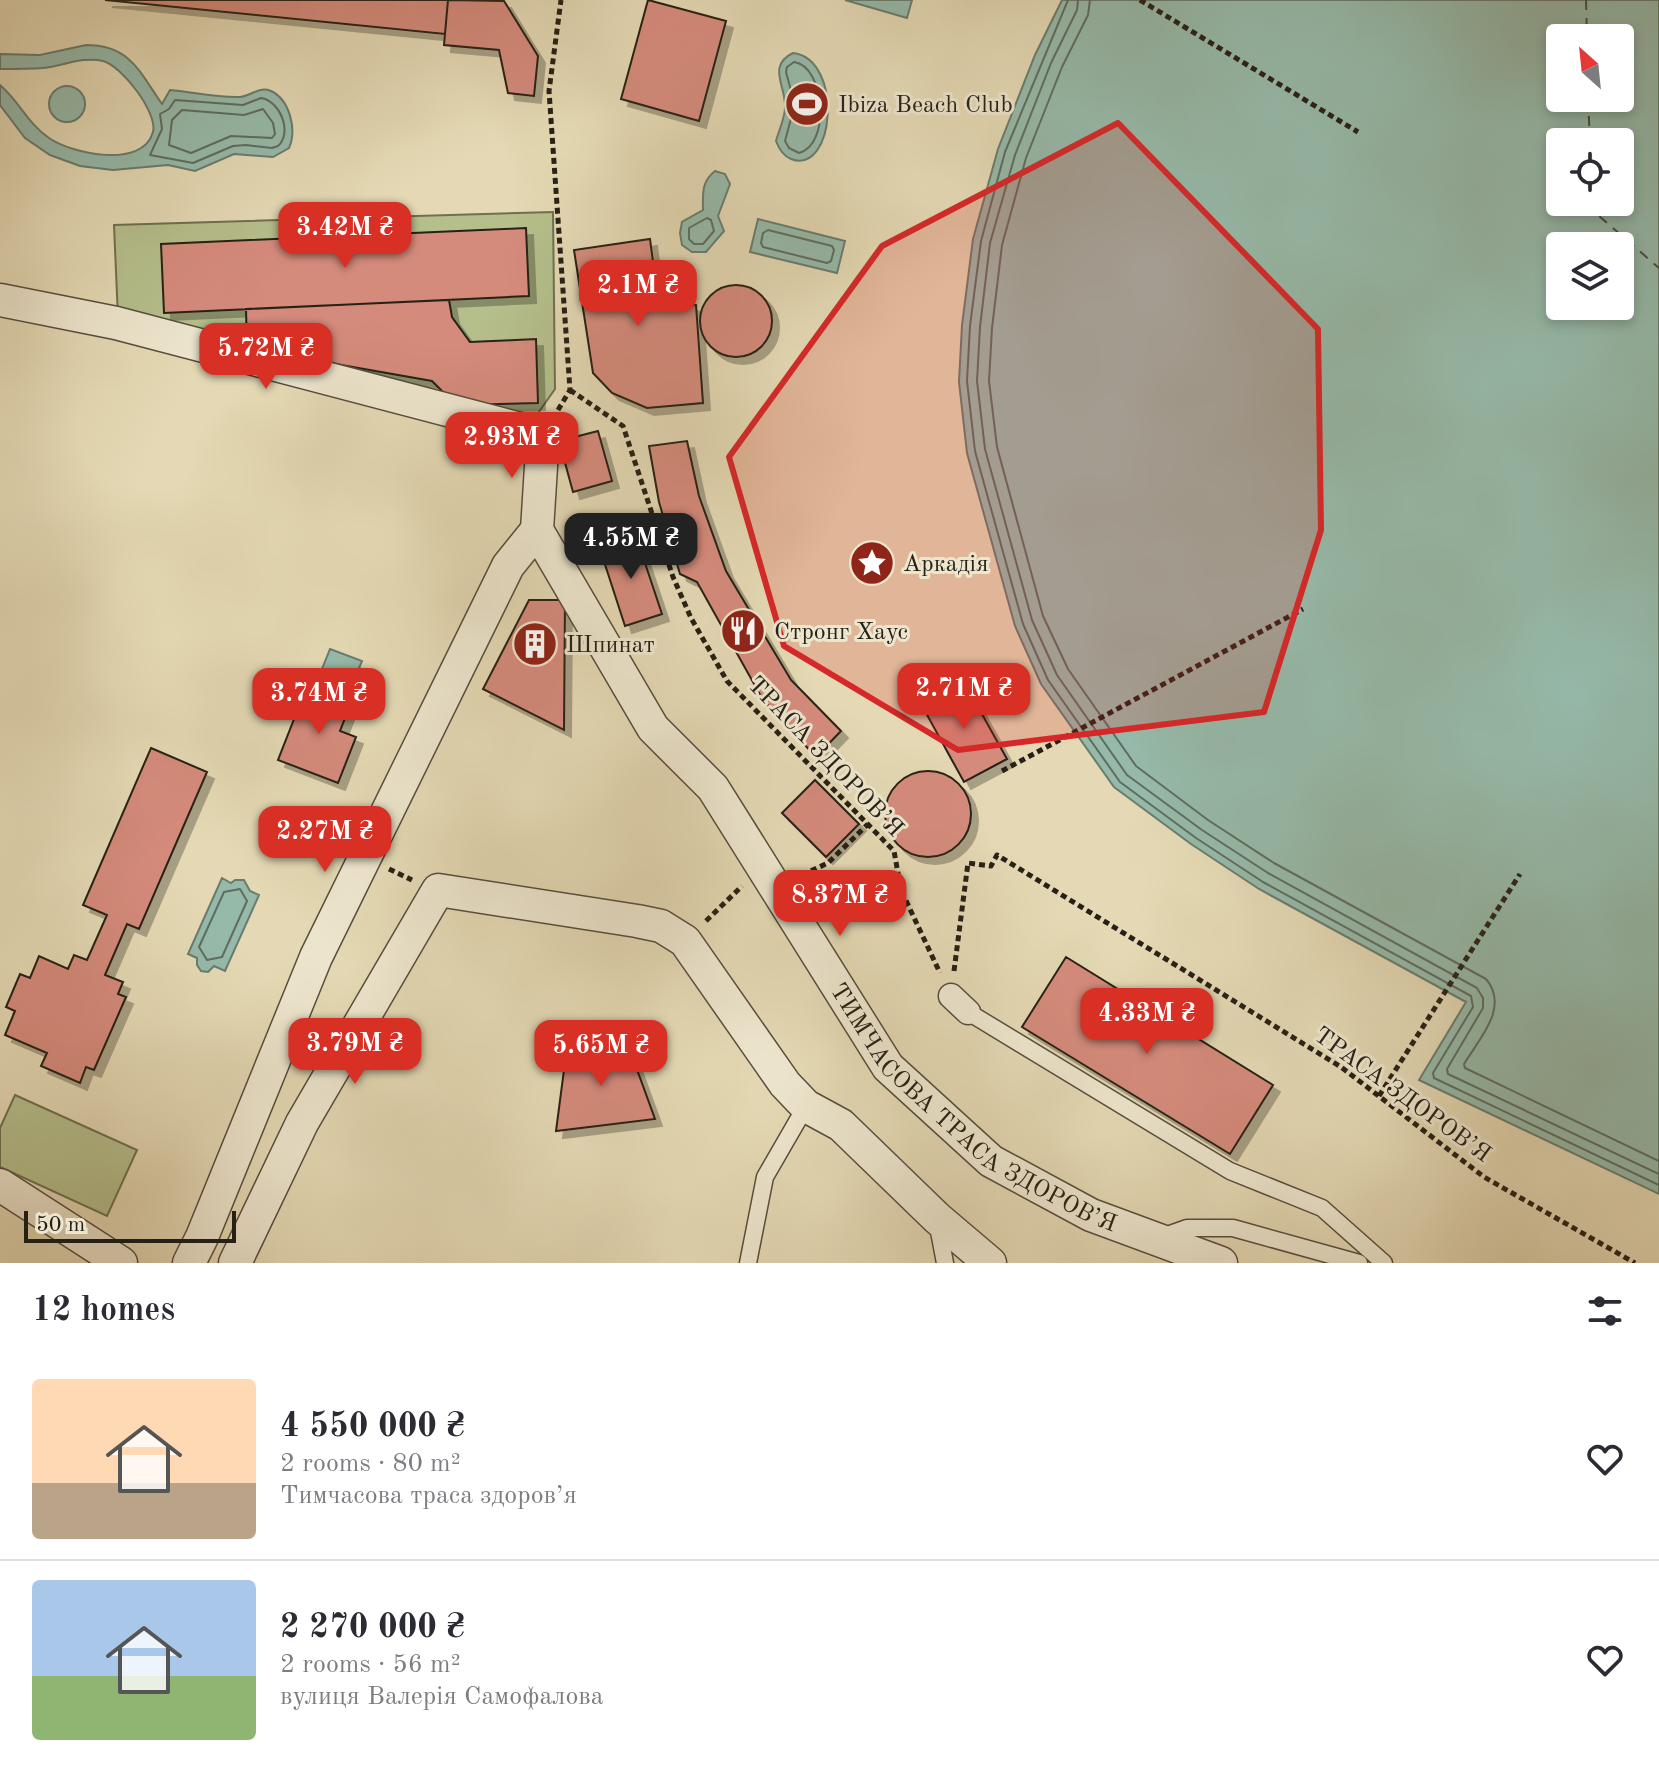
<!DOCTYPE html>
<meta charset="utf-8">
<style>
body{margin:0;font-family:"Old Standard TT",serif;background:#f7f7f7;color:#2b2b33;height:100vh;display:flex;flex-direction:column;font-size:30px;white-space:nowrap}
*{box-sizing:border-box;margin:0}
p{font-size:26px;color:#7c7c81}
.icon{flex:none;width:44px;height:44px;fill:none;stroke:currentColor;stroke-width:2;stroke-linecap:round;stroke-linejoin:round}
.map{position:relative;height:1263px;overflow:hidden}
.details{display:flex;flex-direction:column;background:#fff;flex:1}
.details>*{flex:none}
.needle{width:52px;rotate:333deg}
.controls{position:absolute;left:1546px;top:24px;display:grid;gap:16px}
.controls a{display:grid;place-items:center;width:88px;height:88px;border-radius:8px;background:#fff;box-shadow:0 4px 12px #0003;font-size:40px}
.scale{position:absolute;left:24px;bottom:20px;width:212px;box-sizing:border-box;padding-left:8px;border:4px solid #272016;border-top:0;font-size:22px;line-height:28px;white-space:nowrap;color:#272016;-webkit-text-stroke:6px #ede6ce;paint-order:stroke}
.price{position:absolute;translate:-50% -68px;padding:0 18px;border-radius:16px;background:#d93025;color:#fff;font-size:26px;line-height:52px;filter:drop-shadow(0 2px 4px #0008)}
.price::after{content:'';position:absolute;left:50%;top:48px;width:24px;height:18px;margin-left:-12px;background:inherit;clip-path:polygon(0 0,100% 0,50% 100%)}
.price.on{background:#222;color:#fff}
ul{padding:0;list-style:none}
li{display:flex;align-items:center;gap:24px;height:200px;padding:0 32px}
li+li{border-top:2px solid #e1e1e2}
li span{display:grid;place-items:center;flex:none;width:224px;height:160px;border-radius:8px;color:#555}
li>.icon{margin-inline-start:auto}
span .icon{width:96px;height:96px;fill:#fffc;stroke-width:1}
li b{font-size:34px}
h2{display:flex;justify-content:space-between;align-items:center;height:96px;padding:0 32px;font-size:34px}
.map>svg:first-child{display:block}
</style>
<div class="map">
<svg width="1659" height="1263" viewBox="0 0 1659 1263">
<defs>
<filter id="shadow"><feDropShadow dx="7" dy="7" stdDeviation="0" flood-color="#0004"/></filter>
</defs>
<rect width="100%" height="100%" fill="#e4d9b4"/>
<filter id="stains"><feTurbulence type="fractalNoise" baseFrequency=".0025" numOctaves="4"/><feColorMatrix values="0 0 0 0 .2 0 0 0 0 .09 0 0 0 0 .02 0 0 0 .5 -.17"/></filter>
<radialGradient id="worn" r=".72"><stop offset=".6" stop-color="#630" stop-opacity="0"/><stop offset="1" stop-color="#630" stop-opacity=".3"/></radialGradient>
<path fill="#b5bf8c" stroke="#6e7051" stroke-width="2" d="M 553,212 L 555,389 L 529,426 L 118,318 L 114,225 Z
M 15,1095 L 137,1150 L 107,1216 L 0,1167 L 0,1128 Z"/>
<path fill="#96baaa" stroke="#6a7c6f" stroke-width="2" fill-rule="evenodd" d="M 845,0 L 912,0 L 907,18 Z
M 1062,0 L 1659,0 L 1659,1194 L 1419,1080 L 1466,1002 L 1259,889 L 1191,844 L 1114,787 L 1041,684 L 1015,626 L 967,453 L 959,382 L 962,325 L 973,239 L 998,149 L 1035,55 ZM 1560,38 L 1620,38 L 1620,98 L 1560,98 ZM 1560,142 L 1620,142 L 1620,202 L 1560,202 ZM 1560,246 L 1620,246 L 1620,306 L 1560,306 Z
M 86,45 C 131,45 140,73 162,104 L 170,90 C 192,92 218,98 240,97 C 251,96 259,86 271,91 C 290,100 297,130 289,148 L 273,157 L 234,154 L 195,171 L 168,165 L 113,170 L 80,166 L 50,155 L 25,138 L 0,105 L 0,85 C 19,101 28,124 49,138 C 72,154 143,169 153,132 C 158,113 122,66 103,61 C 83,56 63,66 43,68 C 29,69 14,69 0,69 L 0,54 L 40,55 Z
M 793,53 C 844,59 835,176 791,159 C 783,156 779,149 776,141 C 779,130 784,120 785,109 C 787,87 766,66 793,53 Z
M49 104a18 18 0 1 1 36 0a18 18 0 1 1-36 0Z
M 715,171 L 725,174 L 730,184 L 718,216 L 724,231 L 706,252 L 692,252 L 682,245 L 680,233 L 682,222 L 703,210 C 703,194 701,182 715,171 Z
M 758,219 L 845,241 L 837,273 L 750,252 Z
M 330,649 L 362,661 L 359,668 L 368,672 L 361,690 L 320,674 Z
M 222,878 L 231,883 L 235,880 L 244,880 L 250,891 L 259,895 L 225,971 L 214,966 L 208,972 L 201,971 L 197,965 L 197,958 L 188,954 Z"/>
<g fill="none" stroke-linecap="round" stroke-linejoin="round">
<path stroke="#5e6d60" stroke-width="2" d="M 1068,0 L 1005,152 L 981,241 L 970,326 L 967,381 L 975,451 L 1023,624 L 1048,680 L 1120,782 L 1196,838 L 1263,882 L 1471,996 L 1473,1007 L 1433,1073 L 1434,1078 L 1659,1185
M 1078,0 L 1077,10 L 1051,63 L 1015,155 L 990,243 L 980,327 L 977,381 L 985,449 L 1032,620 L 1057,675 L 1127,775 L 1202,830 L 1268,873 L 1477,988 L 1483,998 L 1483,1008 L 1447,1069 L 1448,1074 L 1659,1174
M 1090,0 L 1088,15 L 1062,67 L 1026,158 L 1002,245 L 992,328 L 989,381 L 997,447 L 1043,616 L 1068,669 L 1136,766 L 1208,820 L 1274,863 L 1486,979 C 1510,1007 1479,1039 1464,1064 L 1465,1068 L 1659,1161
M 794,62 C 825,66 831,145 799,153 L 789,148 L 785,141 L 793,111 L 793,98 L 786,72 L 787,67 Z
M 261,98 C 280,101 293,132 278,146 L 272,148 L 246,145 L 233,146 L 193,163 L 150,155 L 162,129 L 160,114 L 169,109 L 175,100 L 243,105 Z
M 263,109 L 273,123 L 275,134 L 272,138 L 231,136 L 191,153 L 169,145 L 172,120 L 182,110 L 244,115 Z
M 707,218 L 711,220 L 714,231 L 703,244 L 694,244 L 689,239 L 689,228 Z
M 768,230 L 832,246 L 834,250 L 831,261 L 827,263 L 763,247 L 761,243 L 763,233 Z
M 240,889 L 247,901 L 222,957 L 207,960 L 199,947 L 224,892 Z"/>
<path stroke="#484e42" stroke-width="2" stroke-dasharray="10 8" stroke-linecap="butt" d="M 1586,0 L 1587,38
M 1588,98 L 1590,142
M 1591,202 L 1591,209 L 1659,268"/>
</g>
<path fill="#d58b7b" stroke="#272016" stroke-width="2" filter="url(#shadow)" d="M 105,0 L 448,0 L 445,34 Z
M 448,0 L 504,1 L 538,56 L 534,96 L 508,93 L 499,50 L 444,45 Z
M 648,0 L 726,21 L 699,121 L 621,99 Z
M 526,228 L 529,296 L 164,313 L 161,244 Z
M 650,239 L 656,285 L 680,302 L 696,305 L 703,403 L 647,408 L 612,393 L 593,373 L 574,250 Z
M700 321a36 36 0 1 1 72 0a36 36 0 1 1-72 0Z
M 449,300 L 452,317 L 470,342 L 536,339 L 538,403 L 456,405 L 432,381 L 330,363 L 321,351 L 247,349 L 246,309 Z
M 598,431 L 612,481 L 573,492 L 559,441 Z
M 687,441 L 699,496 L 726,571 L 791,680 L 841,731 L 816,757 L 763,700 L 697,582 L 680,574 L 659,502 L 649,446 Z
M 636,536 L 662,614 L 625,626 L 600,549 Z
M 529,600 L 565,600 L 564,730 L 483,689 Z
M 963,680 L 1007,759 L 964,782 L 921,704 Z
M 307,686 L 351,703 L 340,731 L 356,737 L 338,783 L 278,760 Z
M 151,748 L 207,772 L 139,929 L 127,924 L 105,975 L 123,982 L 118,994 L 126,997 L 94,1070 L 86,1067 L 80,1083 L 41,1066 L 47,1053 L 5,1035 L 15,1011 L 6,1007 L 20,974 L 30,978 L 39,956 L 68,969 L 74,955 L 87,960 L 107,915 L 83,905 Z
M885 814a43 43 0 1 1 86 0a43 43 0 1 1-86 0Z
M 815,780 L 859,824 L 826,857 L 782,813 Z
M 1066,957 L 1273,1085 L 1230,1154 L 1022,1027 Z
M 627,1042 L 655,1119 L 556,1131 L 567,1047 Z"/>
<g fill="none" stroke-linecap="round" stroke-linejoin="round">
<g stroke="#564e3e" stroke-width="19">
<path id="service" d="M 968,1012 L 1230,1171 L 1322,1208 L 1384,1263
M 937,1221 L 945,1263
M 1159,1238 L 1187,1228 L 1233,1228 L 1359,1263
M 748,1263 L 765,1177 L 806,1106"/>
</g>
<g stroke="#564e3e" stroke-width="27">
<path id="pedestrian" d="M 951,996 L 968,1012"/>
</g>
<g stroke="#564e3e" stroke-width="35">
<g id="minor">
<path id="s1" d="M 0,300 L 116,323 L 543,435 L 537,530 L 653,728 L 713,788 L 888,1067 L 991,1161 L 1091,1215 L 1221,1263"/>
<path d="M 0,1185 L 121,1263"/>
<path d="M 189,1263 L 202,1237 L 316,957 L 508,566 L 537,530"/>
<path d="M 235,1263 L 302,1123 L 438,890 L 637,921 L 661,926 L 685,941 L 785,1084 L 806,1106 L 841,1125 L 937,1218 L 990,1263"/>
</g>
</g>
<path stroke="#272016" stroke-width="5" stroke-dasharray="6 4" stroke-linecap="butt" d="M 1140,0 L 1358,132
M 570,390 L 623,426 L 673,577 L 691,618 L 727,681 L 894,851 L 901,890 L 940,973
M 558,410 L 570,390 L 549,91 L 561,0
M 1002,771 L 1303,609
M 389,869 L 412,880
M 802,875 L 828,863 L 868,824
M 706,921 L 742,886
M 954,971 L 968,863 L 991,866 L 997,855 L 1341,1067 L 1484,1177 L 1635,1263
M 1379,1096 L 1520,874"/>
<use href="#service" stroke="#ede6ce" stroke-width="16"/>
<use href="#pedestrian" stroke="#ede6ce" stroke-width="24"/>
<use href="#minor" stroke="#ede6ce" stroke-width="32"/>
</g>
<path fill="#d62828" fill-opacity="0.2" stroke="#d62828" stroke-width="6" stroke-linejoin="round" d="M 1118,123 L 1318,329 L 1321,530 L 1264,712 L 958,750 L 784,646 L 729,457 L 882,246 Z"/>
<defs>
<g id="stadium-disc" transform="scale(2.3)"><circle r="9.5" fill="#8f2418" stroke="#ede6ce"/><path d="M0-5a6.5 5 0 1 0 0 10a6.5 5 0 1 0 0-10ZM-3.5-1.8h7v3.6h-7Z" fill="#fff"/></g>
<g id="sight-disc" transform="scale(2.3)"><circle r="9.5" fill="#8f2418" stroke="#ede6ce"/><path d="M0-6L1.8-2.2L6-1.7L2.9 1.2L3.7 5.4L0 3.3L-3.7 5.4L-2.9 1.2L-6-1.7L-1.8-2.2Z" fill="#fff"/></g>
<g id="restaurant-disc" transform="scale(2.3)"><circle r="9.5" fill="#8f2418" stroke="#ede6ce"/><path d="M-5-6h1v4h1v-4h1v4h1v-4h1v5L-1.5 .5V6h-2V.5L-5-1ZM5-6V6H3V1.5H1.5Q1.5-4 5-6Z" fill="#fff"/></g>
<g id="building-disc" transform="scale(2.3)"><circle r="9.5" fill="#8f2418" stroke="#ede6ce"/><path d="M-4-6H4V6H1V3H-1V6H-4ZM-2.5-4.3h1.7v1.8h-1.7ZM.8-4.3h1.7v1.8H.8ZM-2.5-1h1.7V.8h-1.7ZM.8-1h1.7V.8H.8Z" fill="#fff"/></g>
</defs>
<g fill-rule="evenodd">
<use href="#stadium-disc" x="807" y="104"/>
<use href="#sight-disc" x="872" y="563"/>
<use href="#restaurant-disc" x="743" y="631"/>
<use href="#building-disc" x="535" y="644"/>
</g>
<g text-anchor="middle" stroke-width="6" stroke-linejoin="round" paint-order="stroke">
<g font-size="24" fill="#272016" stroke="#ede6ce" text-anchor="start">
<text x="838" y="112">Ibiza Beach Club</text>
<text x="903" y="571">Аркадія</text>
<text x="774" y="639">Стронг Хаус</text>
<text x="566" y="652">Шпинат</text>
</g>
<g font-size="24" fill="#272016" stroke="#ede6ce">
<text transform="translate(826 756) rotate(46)" y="8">ТРАСА ЗДОРОВ’Я</text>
<text transform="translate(1403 1094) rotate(36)" y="8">ТРАСА ЗДОРОВ’Я</text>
<text dy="8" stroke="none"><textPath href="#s1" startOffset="1390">ТИМЧАСОВА ТРАСА ЗДОРОВ’Я</textPath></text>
</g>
</g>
<rect width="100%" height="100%" filter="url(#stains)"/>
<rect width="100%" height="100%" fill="url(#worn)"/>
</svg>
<div class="controls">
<a><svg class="needle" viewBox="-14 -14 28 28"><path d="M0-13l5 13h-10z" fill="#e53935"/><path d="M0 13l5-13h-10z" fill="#7c7c81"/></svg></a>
<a><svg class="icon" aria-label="locate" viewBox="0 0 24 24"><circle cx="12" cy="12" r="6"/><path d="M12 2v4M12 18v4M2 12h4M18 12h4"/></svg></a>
<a><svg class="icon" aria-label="layers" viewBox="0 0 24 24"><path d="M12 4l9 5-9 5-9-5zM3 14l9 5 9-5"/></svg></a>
</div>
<div class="scale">50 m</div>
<b class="price" style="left:345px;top:270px">3.42M ₴</b>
<b class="price" style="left:638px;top:328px">2.1M ₴</b>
<b class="price" style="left:266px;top:391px">5.72M ₴</b>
<b class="price" style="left:512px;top:480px">2.93M ₴</b>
<b class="price on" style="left:631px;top:581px">4.55M ₴</b>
<b class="price" style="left:964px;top:731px">2.71M ₴</b>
<b class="price" style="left:319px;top:736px">3.74M ₴</b>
<b class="price" style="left:325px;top:874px">2.27M ₴</b>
<b class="price" style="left:840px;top:938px">8.37M ₴</b>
<b class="price" style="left:1147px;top:1056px">4.33M ₴</b>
<b class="price" style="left:355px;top:1086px">3.79M ₴</b>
<b class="price" style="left:601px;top:1088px">5.65M ₴</b>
</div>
<section class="details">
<h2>12 homes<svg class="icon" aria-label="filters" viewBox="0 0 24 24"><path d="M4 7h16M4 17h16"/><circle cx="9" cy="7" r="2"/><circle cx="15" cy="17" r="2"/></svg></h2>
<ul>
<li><span style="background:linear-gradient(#ffd9b3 65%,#b9a48a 0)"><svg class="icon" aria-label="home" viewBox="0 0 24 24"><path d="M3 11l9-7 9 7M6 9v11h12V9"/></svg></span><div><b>4 550 000 ₴</b><p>2 rooms · 80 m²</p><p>Тимчасова траса здоров’я</p></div><svg class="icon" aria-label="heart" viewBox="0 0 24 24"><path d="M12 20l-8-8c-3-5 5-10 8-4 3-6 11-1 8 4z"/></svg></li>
<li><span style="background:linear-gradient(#a9c7e8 60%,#8fb573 0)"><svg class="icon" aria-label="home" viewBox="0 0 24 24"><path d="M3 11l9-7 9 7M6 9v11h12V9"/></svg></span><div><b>2 270 000 ₴</b><p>2 rooms · 56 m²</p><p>вулиця Валерія Самофалова</p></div><svg class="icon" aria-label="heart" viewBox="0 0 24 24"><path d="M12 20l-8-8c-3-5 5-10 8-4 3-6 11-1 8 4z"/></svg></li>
</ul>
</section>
